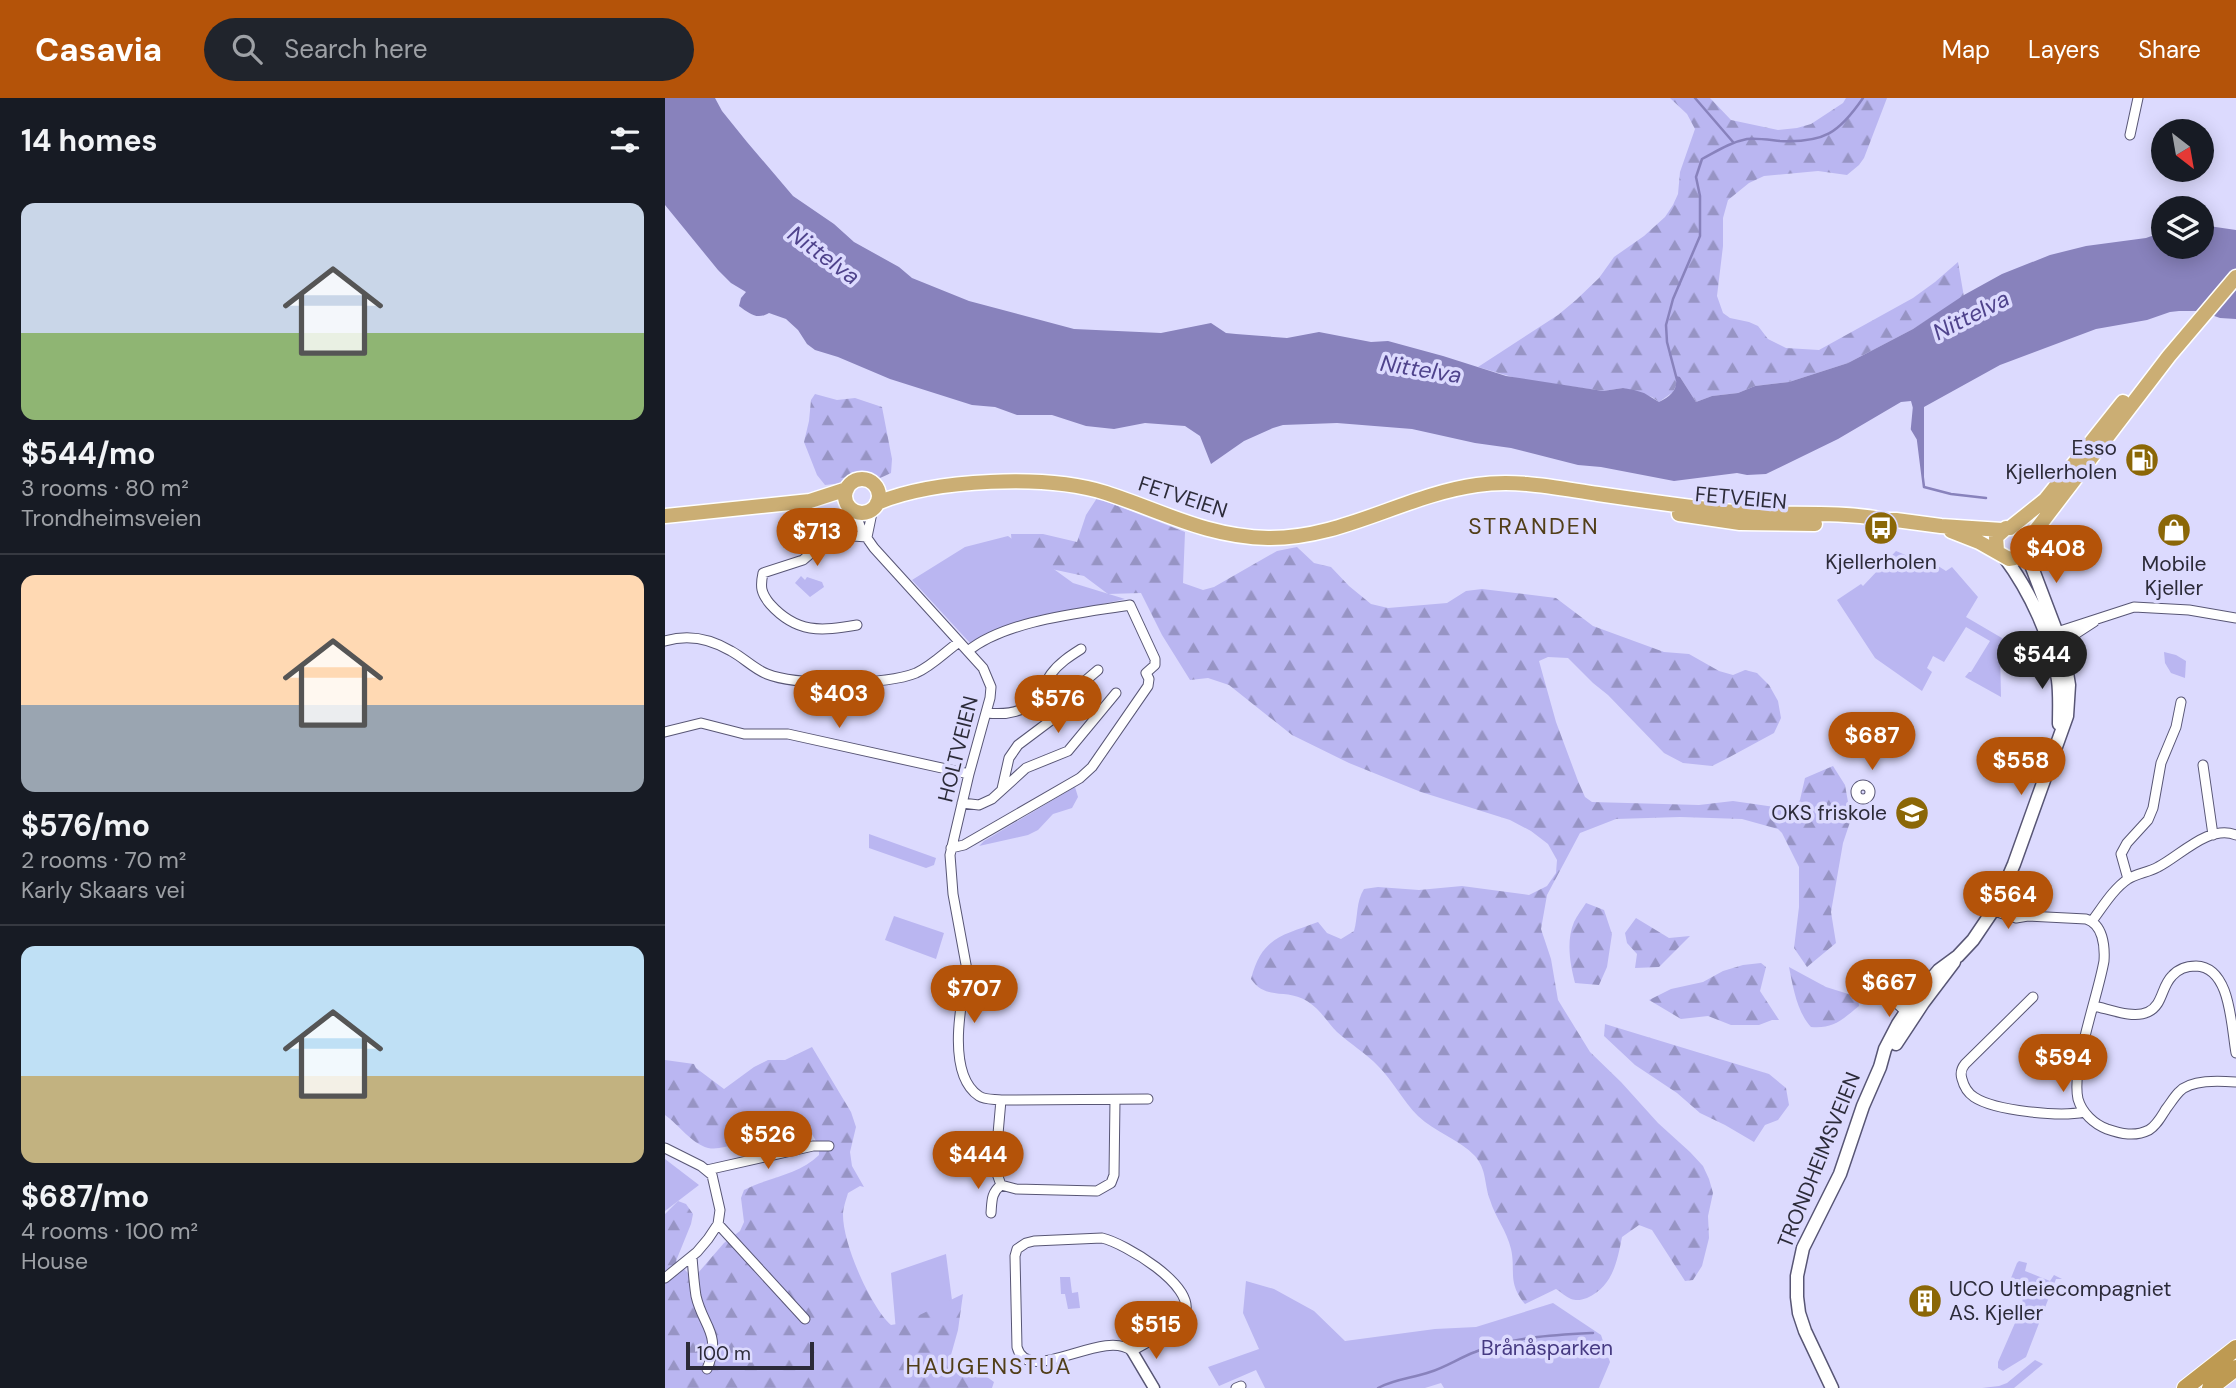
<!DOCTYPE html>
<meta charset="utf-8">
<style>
body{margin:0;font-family:"DM Sans",sans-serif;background:#20242c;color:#f1f3f6;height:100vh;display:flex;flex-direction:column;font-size:26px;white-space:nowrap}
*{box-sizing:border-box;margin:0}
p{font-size:23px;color:#9ea1a6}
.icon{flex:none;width:38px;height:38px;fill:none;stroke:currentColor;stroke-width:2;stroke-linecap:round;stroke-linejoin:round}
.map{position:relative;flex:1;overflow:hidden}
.drawer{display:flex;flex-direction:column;background:#171b24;width:665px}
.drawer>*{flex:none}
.needle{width:46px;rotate:149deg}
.fabs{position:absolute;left:1486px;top:21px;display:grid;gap:14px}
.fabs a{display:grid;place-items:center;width:63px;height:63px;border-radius:50%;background:#171b24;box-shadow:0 4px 18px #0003;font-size:35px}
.scale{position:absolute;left:21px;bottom:18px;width:128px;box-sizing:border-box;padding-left:7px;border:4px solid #2c2b39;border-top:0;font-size:19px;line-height:24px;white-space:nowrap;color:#2c2b39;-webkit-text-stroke:5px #dcdafe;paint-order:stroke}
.price{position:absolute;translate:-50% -60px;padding:0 16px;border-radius:24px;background:#b45309;color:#fff;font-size:23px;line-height:46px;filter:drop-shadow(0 2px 4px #0008)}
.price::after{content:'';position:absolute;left:50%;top:42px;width:21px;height:16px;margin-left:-10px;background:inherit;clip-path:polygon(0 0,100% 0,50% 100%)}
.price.active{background:#222;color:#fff}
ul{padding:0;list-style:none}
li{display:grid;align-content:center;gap:14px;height:371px;padding:0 21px}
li+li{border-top:2px solid #363941}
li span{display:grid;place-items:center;height:217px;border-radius:14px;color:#555}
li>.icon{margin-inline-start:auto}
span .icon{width:126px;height:126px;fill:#fffc;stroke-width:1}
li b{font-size:30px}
h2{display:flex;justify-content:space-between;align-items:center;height:84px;padding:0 21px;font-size:30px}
header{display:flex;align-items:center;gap:42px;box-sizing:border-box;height:98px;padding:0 35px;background:#b45309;color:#fff}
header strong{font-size:33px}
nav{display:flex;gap:38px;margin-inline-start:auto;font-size:24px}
.search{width:490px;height:63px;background:#20242c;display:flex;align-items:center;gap:18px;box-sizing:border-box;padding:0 24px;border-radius:38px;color:#9ea1a6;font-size:26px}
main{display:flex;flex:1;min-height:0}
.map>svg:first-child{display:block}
</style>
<header>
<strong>Casavia</strong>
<div class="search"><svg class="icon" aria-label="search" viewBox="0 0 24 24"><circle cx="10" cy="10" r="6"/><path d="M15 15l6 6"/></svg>Search here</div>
<nav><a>Map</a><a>Layers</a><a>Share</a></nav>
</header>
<main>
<section class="drawer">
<h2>14 homes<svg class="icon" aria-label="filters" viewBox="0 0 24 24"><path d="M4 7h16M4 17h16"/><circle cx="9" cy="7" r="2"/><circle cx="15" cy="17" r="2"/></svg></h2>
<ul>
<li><span style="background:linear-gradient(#c9d6e8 60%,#8fb573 0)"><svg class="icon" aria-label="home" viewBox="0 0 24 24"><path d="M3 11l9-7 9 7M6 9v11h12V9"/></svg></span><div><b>$544/mo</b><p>3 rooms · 80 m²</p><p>Trondheimsveien</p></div></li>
<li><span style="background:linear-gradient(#ffd9b3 60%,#9aa5b1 0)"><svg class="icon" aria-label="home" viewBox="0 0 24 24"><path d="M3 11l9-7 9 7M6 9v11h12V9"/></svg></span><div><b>$576/mo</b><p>2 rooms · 70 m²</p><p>Karly Skaars vei</p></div></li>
<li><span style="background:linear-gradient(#bfe0f5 60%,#c2b280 0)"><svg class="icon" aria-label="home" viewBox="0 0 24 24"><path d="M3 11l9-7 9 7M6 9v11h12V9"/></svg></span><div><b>$687/mo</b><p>4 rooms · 100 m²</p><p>House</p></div></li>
</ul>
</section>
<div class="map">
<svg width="1571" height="1290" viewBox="0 0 1571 1290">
<defs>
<pattern id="forest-firs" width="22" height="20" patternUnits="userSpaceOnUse" patternTransform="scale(1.75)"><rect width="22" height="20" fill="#bab6f1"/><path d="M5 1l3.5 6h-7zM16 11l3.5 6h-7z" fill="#9794c4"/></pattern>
</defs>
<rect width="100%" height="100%" fill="#dcdafe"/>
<path fill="#bab6f1" d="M 343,438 L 408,485 L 460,501 L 339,528 L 305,545 L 247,482 L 300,449 Z
M 1231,453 L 1257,464 L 1262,461 L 1281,473 L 1287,469 L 1313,499 L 1301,519 L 1342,543 L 1335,551 L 1336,599 L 1300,579 L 1304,574 L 1306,574 L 1325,543 L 1301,529 L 1279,564 L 1268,558 L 1262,570 L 1267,574 L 1257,593 L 1210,560 L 1172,502 L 1196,486 L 1198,488 Z
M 136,478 L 140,482 L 142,479 L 157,484 L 159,489 L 145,499 L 130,485 Z
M 1499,554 L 1511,557 L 1521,563 L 1520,580 L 1506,575 L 1500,565 Z
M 410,689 L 413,699 L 407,710 L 388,716 L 373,732 L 363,737 L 314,748 L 319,743 Z
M 204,736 L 271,760 L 269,767 L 261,770 L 204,750 Z
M 229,818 L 279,835 L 271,861 L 220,842 Z
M 0,1061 L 34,1087 L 0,1113 Z
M 281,1156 L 288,1210 L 231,1233 L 226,1175 Z
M 1354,1163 L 1362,1165 L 1360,1173 L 1385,1183 L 1389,1177 L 1397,1181 L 1391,1181 L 1361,1259 L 1338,1273 L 1333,1270 L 1333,1264 L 1357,1209 L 1358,1196 L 1354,1183 L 1346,1180 L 1352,1165 Z
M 395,1179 L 405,1179 L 407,1195 L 413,1194 L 415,1210 L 403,1211 L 400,1196 L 396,1196 Z
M 581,1183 L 609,1191 L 649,1213 L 680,1243 L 770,1231 L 811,1229 L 888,1205 L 936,1237 L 945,1264 L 934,1290 L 779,1290 L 776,1285 L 760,1290 L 600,1290 L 591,1272 L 554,1288 L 543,1269 L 594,1251 L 578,1215 Z
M 1370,1262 L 1378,1266 L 1349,1290 L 1317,1290 L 1334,1288 L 1342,1285 Z"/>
<path fill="url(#forest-firs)" d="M 1005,0 L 1045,0 L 1066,22 L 1113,32 L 1132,30 L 1146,26 L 1178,5 L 1181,0 L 1222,0 L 1199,60 L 1194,67 L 1182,77 L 1153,73 L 1099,78 L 1084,85 L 1063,102 L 1058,120 L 1058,148 L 1052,198 L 1058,215 L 1065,220 L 1084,224 L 1093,228 L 1103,241 L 1121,250 L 1154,252 L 1248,200 L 1270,184 L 1293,164 L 1299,199 L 1248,231 L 1183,265 L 1124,284 L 1090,288 L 1073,295 L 1047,298 L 1031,304 L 1015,279 L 1008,294 L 994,304 L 987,299 L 958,290 L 938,293 L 854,281 L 813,269 L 893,217 L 911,202 L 934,180 L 949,159 L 979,138 L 1000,119 L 1008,107 L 1013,96 L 1015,74 L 1030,31 L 1022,16 Z
M 150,296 L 172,302 L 190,300 L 217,309 L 227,361 L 226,375 L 213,381 L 160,387 L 152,377 L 139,344 L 144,323 L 146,302 Z
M 432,400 L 520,434 L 518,485 L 538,492 L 549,489 L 612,453 L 632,449 L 649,465 L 666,469 L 684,488 L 706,506 L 723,510 L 782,505 L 801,493 L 817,491 L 891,500 L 928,528 L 999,554 L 1024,556 L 1054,573 L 1068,577 L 1080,572 L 1092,575 L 1104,587 L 1113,603 L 1116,620 L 1109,635 L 1061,661 L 1047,668 L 1018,665 L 999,655 L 943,597 L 928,585 L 903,560 L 883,559 L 874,563 L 891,624 L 913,683 L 920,699 L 927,704 L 1034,707 L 1068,703 L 1116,710 L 1126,716 L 1135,702 L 1140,680 L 1168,668 L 1180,687 L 1186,721 L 1178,745 L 1166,814 L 1171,845 L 1142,869 L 1129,850 L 1134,809 L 1134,769 L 1117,735 L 1113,731 L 1077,721 L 1015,719 L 951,721 L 915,735 L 882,797 L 876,831 L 886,861 L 893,902 L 925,954 L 956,984 L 993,1025 L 1025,1054 L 1038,1068 L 1044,1081 L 1048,1095 L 1043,1118 L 1044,1140 L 1037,1168 L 1028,1182 L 1020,1183 L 987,1132 L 974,1127 L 957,1139 C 952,1164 948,1188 922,1200 C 916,1202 912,1203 906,1201 C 901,1199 896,1194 891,1191 L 860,1206 C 842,1184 851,1174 846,1151 C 842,1133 830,1119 825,1102 C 819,1086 822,1072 810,1058 C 795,1042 770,1034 753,1018 C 738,1003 728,983 713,968 C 701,955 685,946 672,934 C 662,924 655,911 642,903 C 622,890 601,903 586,881 C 597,839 616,838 653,824 L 662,835 L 676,841 L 689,833 C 693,819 691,803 699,791 L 713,789 L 754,792 L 797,788 L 864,797 L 882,788 L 891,775 L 892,762 L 883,746 L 866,733 L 845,722 L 756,694 L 684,665 L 627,637 L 564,587 L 543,580 L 525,582 L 497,537 L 476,495 L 443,496 L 419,478 L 377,469 L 347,448 L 346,436 L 378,436 L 412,444 L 421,417 Z
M 921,805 L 939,812 L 947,836 L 942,869 L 934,887 L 910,885 C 905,866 901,843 909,824 C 912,818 917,811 921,805 Z
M 971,820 L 1004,840 L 1025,838 L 994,869 L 970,870 L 972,856 L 962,845 L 960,835 Z
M 1096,865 L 1101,869 L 1095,893 L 1114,922 L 1107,922 L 1094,927 L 1066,927 L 1043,918 L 1016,921 L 984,902 L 1006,891 L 1038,884 L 1058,873 L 1078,867 Z
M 1124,869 L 1161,889 L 1193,899 L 1194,908 C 1177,922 1168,931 1146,929 C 1132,914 1128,889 1124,869 Z
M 940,926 L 1104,976 L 1121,990 L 1124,1007 L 1113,1022 L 1100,1027 L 1089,1044 L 1060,1027 L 1035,1015 L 1012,995 L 970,967 L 939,938 Z
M 147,949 L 186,1014 L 191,1029 L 185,1054 L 187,1068 L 199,1089 L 195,1088 L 183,1095 C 181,1102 178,1110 178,1117 C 178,1146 205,1208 226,1227 L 238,1225 L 298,1196 L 293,1232 L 284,1264 L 315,1274 L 329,1284 L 327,1290 L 0,1290 L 0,1116 L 13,1103 L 21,1106 L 28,1116 L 26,1126 L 11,1163 L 24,1176 L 33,1175 L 59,1145 L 75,1133 L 79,1124 L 76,1100 L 79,1092 C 104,1079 134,1077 154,1057 L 154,1048 L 145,1033 C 127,1030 109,1033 91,1038 C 77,1042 59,1053 43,1050 C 26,1045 14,1027 0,1017 L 0,962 L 29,966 L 31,970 L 59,991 L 89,969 L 103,962 L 120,962 Z"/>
<path fill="#8882bc" d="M 0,0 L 50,0 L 57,13 L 82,44 L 128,98 L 169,126 L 189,144 L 234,169 L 247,180 L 304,203 L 409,231 L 496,235 L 546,225 L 561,235 L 571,236 L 622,240 L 654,234 L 706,244 L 723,243 L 778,258 L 841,278 L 938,293 L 958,290 L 969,292 L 979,295 L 994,304 C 1006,298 1013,292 1011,278 L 1015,279 L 1031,304 L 1047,298 L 1073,295 L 1090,288 L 1124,284 L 1183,265 L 1248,231 L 1299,197 L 1337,176 L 1385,157 L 1421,148 L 1481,140 L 1498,134 L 1498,149 L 1536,149 L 1537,127 L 1571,132 L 1571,221 L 1555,220 L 1535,213 L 1514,213 L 1505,214 L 1482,222 L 1431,231 L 1335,267 L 1259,309 L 1259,389 L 1253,341 L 1247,331 L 1249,314 L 1246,303 L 1236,304 L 1173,341 L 1101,376 L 1082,377 L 1072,375 L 1009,383 L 936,369 L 913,367 L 846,350 L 810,345 L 747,331 L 672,325 L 618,327 L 608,330 L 579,343 L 546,366 L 535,338 L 520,328 L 480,325 L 449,331 L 421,328 L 387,317 L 352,317 L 330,309 L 307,307 L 225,281 L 173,259 L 150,252 L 142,246 L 133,232 L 121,221 L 104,215 C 92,222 85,216 74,208 L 76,200 L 81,194 L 66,185 L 53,172 L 0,107 Z"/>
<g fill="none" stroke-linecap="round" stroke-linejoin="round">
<path stroke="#8882bc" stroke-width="2.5" d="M 1030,0 L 1068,44
M 1012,282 L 1002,244 L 1001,227 L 1008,201 L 1035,138 L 1035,98 L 1031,79 L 1037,61 C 1052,53 1066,44 1082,41 C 1093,40 1105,42 1115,43 C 1159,45 1174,35 1198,0
M 1249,310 L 1247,331 L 1253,341 L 1259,389 L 1286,396 L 1321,400
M 713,1290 C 729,1281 748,1280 765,1274 C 781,1269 794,1260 810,1254 C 846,1239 889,1237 928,1235"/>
<g stroke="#585675" stroke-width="11">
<path id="minor" d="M 1465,37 L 1473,0
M 189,412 L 197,433 L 209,450 L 318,570 L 326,589 L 325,600 L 304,676 L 285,757 L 288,796 L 302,872 L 313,887
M 202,439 L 208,410
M 192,527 C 156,533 132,536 105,506 C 96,495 95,489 98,475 L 138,462 L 159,444 L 188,438 L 202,439
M 1389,535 L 1469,509 L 1524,512 L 1571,520
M 1392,542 L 1409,537 L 1429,524
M 0,543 C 23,536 46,541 66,553 C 79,560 89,571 102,576 C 132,588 221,587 251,575 C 267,568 280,554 294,544
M 322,615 C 340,617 360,614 373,600 C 378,593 381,583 386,576 C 394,565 405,558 416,551
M 0,634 L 36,625 L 79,636 L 123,636 L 304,676
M 1538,667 L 1548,737
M1191 694a7 7 0 1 1 14 0a7 7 0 1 1-14 0Z
M 337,691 L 344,660 L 353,647 L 393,617 L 420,583 L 433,572
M 297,705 L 314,707 L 327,701 L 361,670 L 403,653 L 451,595
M 286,750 L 299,747 L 415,680 L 427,669 L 483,588 L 484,581 L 481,575 L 490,567 L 490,561 L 465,507 C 417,515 341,522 303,553
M 1463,781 L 1456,756 L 1462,745 L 1483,722 L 1488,710 L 1496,665 L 1511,629 L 1516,604
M 1334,802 L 1363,818
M 1329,813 L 1351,820 L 1363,818 L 1421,821 C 1438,826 1440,848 1439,863 C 1433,898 1406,970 1413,1001 C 1417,1015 1429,1026 1442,1031 C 1456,1036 1470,1039 1484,1032 C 1492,1027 1496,1019 1501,1011 C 1505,1006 1509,999 1514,994 C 1526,981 1555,983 1571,984
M 1427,823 C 1437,810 1448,791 1463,781 C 1471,776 1484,774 1493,769 C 1515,758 1544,726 1571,737
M 302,872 C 296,905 281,976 314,998 C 320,1002 329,1001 336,1002 L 483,1001
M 1214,889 C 1228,892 1247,900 1251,915 L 1241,914 Z
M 1368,899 L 1300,966 C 1296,971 1295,975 1297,981 C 1299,989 1303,995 1309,999 C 1330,1013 1395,1019 1419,1014
M 1429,908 C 1444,911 1468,921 1483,914 C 1498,907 1496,889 1507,878 C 1513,871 1521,868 1531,868 C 1566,869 1566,928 1571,955
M 336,1002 L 330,1070 L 336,1087 L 351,1091 L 432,1093 L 446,1085 L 449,1077 L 450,1002
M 0,1050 L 36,1068 L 47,1077 L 55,1112 L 53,1126 L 43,1141 L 32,1154 L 0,1180
M 42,1072 L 148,1048 L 164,1048
M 326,1115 C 327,1103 326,1095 336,1087
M 53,1126 L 140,1221
M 437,1140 C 459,1145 531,1187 520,1216 C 515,1229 480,1245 467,1253 C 438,1229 363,1290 352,1249 L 350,1158 L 352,1151 L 361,1145 L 369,1143 Z
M 27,1159 C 28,1172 29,1185 31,1198 C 38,1229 57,1235 42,1271
M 571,1290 L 576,1288"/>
</g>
<g stroke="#585675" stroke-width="13">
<path id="tertiary" d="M 467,1253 L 489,1290"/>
</g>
<g stroke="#585675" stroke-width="15">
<path id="secondary" d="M 1340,460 C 1364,492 1388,542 1393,582 C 1395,597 1394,612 1394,626
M 1231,946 L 1258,905 L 1289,864
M 1167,1290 L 1140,1233 L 1134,1215 L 1132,1199 L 1132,1178 L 1138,1150 L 1175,1076 L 1198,1008 L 1215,969 L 1220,951 L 1233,926 L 1251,899 L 1274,872 L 1293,858 L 1308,842 L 1331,808 L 1349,766 L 1402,618 L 1404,587 L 1398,551 L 1360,451"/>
</g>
<g stroke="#fff" stroke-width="17">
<path id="trunk" d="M180 398a17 17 0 1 1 34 0a17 17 0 1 1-34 0Z
M 212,405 C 270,381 381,376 441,395 C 497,413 542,439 603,440 C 677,441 740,397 812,387 C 853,381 892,390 933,396 C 974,402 1016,408 1058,413 C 1111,419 1165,412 1216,421
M 1014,416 L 1075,425 L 1150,426
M 0,418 L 145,403 L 182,391
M 1209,422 L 1231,422 L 1276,428 L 1337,432
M 1345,430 L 1380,402 L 1458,304
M 1286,433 L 1314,444 L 1344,461 C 1357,460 1364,450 1359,438
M 1361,445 L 1504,258 L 1571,179
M 1332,453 L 1331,439 L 1341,430"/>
</g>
<g stroke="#fff" stroke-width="18">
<path id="motorway" d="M 1520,1290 L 1571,1250
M 1545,1290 L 1571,1270"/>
</g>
<use href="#minor" stroke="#fff" stroke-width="9"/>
<use href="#tertiary" stroke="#fff" stroke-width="10"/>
<use href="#secondary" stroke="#fff" stroke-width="12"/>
<use href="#trunk" stroke="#cbae74" stroke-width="14"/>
<use href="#motorway" stroke="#be9a52" stroke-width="16"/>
</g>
<defs>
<g id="fuel-disc" transform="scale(1.75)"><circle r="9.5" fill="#8b6707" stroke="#dcdafe"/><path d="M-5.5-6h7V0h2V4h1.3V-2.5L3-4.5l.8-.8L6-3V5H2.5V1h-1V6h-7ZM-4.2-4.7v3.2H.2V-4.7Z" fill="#fff"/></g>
<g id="bus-disc" transform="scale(1.75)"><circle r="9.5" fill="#8b6707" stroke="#dcdafe"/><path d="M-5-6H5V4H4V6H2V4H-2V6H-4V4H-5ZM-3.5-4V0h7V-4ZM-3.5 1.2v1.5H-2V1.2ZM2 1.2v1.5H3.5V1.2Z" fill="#fff"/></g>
<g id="shop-disc" transform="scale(1.75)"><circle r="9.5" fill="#8b6707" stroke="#dcdafe"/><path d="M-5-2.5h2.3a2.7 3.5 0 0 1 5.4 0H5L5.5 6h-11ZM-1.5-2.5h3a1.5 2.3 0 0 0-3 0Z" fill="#fff"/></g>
<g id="school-disc" transform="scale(1.75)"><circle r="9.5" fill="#8b6707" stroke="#dcdafe"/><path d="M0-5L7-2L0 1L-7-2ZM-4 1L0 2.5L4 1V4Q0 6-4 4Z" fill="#fff"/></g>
<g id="building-disc" transform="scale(1.75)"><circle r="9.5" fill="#8b6707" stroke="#dcdafe"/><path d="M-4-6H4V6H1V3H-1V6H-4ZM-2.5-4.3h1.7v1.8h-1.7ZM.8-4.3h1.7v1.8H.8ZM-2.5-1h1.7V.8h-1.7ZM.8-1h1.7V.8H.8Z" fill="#fff"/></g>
</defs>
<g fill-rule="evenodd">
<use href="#fuel-disc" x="1477" y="362"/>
<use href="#bus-disc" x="1216" y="430"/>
<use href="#shop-disc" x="1509" y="432"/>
<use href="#school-disc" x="1247" y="715"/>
<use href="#building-disc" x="1260" y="1203"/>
</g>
<g text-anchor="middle" stroke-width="7" stroke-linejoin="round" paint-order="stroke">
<g font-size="21" fill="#2c2b39" stroke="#dcdafe" text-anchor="end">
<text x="1452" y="357">Esso<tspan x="1452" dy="24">Kjellerholen</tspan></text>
<text x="1216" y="471" text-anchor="middle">Kjellerholen</text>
<text x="1509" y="473" text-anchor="middle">Mobile<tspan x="1509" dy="24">Kjeller</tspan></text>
<text x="1222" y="722">OKS friskole</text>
<text x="1284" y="1198" text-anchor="start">UCO Utleiecompagniet<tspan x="1284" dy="24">AS. Kjeller</tspan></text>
</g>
<g font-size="21" fill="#2c2b39" stroke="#dcdafe">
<text transform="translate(518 399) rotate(18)" y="7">FETVEIEN</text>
<text transform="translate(1076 400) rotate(5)" y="7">FETVEIEN</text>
<text transform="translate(293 651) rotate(-76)" y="7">HOLTVEIEN</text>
<text transform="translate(1154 1062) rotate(-68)" y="7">TRONDHEIMSVEIEN</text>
</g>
<g font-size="21" fill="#463a82" stroke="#dcdafe">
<text x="882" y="1257">Brånåsparken</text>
</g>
<g font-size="23" font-style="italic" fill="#4f438c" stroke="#dcdafe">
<text transform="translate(159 157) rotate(36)" y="8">Nittelva</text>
<text transform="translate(1306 217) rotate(-27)" y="8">Nittelva</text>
<text transform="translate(756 271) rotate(9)" y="8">Nittelva</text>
</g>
<g font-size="23" letter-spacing="2" fill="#513e18" stroke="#dcdafe">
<text x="869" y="436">STRANDEN</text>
<text x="324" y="1276">HAUGENSTUA</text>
</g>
</g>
</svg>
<div class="fabs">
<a><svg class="needle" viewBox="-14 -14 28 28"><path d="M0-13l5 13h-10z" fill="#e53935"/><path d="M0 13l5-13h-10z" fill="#9ea1a6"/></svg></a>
<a><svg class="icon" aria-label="layers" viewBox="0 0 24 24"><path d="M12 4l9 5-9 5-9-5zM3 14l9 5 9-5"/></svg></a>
</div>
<div class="scale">100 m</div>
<b class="price" style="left:152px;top:470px">$713</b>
<b class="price" style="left:1391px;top:487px">$408</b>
<b class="price active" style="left:1377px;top:593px">$544</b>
<b class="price" style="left:174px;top:632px">$403</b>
<b class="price" style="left:393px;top:637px">$576</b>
<b class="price" style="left:1207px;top:674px">$687</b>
<b class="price" style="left:1356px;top:699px">$558</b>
<b class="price" style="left:1343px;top:833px">$564</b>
<b class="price" style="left:1224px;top:921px">$667</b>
<b class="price" style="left:309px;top:927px">$707</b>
<b class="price" style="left:1398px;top:996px">$594</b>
<b class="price" style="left:103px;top:1073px">$526</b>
<b class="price" style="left:313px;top:1093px">$444</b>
<b class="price" style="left:491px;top:1263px">$515</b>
</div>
</main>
